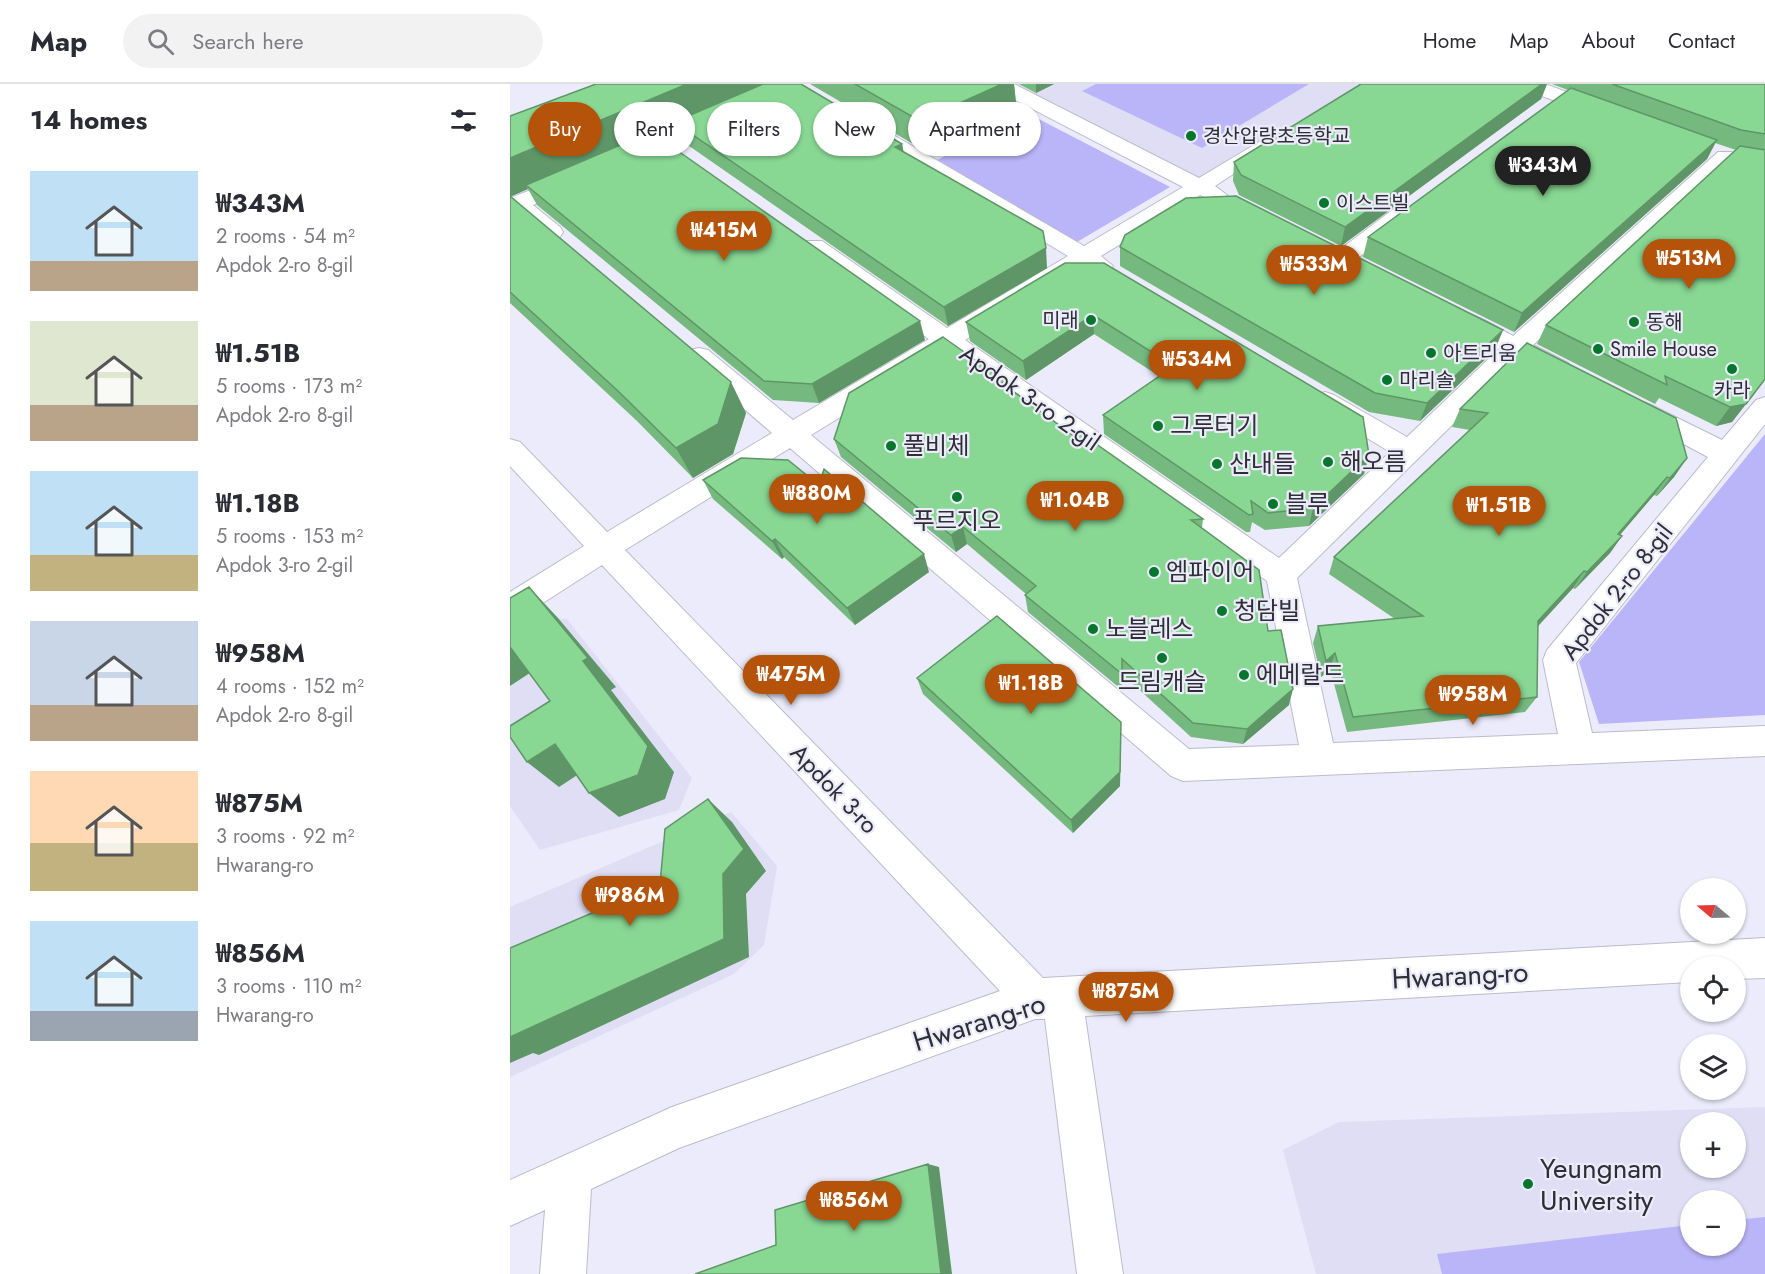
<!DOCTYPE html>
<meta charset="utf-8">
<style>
body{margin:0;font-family:Jost,"Noto Sans KR",sans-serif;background:#f2f2f3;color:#2b2b33;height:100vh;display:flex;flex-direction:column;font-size:22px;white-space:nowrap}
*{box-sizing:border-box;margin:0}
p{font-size:20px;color:#7c7c81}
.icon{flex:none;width:33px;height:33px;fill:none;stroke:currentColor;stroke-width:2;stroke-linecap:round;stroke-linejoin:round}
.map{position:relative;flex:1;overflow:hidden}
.drawer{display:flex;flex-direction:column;background:#fff;width:510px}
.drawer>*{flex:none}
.banner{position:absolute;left:18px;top:18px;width:570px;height:54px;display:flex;gap:12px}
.needle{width:39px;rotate:289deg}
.controls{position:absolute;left:1170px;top:794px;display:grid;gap:12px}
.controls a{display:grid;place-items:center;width:66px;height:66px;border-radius:50%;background:#fff;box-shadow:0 2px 4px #0004;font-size:30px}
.price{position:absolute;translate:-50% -51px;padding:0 14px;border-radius:21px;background:#b45309;color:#fff;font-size:20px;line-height:39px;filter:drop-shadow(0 2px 3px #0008)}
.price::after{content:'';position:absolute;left:50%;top:36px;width:18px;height:14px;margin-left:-9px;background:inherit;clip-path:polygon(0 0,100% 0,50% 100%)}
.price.on{background:#222;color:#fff}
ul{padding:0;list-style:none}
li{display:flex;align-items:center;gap:18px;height:150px;padding:0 30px}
li span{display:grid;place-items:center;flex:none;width:168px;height:120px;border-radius:0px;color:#555}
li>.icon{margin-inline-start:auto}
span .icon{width:72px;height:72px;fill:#fffc;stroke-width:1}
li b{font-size:26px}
h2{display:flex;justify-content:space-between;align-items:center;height:72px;padding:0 30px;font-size:26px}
.chip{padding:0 21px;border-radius:27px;background:#fff;box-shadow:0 2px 4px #0004;font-size:21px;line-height:54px}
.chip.on{background:#b45309;color:#fff}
header{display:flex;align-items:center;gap:36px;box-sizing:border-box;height:84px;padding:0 30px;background:#fff;border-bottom:2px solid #e1e1e2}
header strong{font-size:28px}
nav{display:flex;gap:33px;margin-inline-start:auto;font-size:21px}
.search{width:420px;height:54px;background:#f2f2f3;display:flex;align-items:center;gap:15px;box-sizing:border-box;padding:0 21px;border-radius:33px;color:#7c7c81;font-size:22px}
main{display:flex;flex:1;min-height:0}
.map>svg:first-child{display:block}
</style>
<header>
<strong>Map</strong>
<div class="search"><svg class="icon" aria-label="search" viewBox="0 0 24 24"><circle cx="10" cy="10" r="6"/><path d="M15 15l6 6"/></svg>Search here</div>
<nav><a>Home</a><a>Map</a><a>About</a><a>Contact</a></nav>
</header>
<main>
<section class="drawer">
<h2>14 homes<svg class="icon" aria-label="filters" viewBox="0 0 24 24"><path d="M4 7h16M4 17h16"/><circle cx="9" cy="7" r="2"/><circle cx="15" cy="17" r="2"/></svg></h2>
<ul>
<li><span style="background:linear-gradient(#bfe0f5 75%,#b9a48a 0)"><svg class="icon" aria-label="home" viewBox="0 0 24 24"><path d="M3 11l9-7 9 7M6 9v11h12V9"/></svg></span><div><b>₩343M</b><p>2 rooms · 54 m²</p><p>Apdok 2-ro 8-gil</p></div></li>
<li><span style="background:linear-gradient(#dfe7d0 70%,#b9a48a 0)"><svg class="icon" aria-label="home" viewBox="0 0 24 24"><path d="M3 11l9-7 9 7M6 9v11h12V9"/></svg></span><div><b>₩1.51B</b><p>5 rooms · 173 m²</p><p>Apdok 2-ro 8-gil</p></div></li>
<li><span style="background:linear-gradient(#bfe0f5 70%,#c2b280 0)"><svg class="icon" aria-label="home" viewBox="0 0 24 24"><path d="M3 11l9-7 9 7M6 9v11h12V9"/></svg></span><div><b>₩1.18B</b><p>5 rooms · 153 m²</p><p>Apdok 3-ro 2-gil</p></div></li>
<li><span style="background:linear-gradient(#c9d6e8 70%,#b9a48a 0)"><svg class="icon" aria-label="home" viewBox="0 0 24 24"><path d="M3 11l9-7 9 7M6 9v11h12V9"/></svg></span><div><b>₩958M</b><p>4 rooms · 152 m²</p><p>Apdok 2-ro 8-gil</p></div></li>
<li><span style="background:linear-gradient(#ffd9b3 60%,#c2b280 0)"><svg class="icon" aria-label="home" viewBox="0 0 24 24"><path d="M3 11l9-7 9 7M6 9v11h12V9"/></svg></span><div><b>₩875M</b><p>3 rooms · 92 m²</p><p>Hwarang-ro</p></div></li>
<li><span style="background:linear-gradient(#bfe0f5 75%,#9aa5b1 0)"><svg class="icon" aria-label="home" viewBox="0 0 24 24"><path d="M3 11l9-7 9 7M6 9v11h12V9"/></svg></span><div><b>₩856M</b><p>3 rooms · 110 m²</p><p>Hwarang-ro</p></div></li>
</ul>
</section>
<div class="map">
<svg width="1255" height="1190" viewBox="0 0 1255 1190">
<rect width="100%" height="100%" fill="#ecebfb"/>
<path fill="#dfdef5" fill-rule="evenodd" d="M 487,0 L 854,0 L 691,104 Z
M 31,534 L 57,535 L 182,694 L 169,726 L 30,766 L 0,722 L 0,553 Z
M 221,728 L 267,782 L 254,861 L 224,890 L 0,993 L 0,823 Z
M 1255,1023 L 1255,1190 L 806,1190 L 773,1066 L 829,1038 ZM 1180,1038 L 1226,1038 L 1226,1083 L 1180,1083 ZM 1180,1116 L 1226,1116 L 1226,1161 L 1180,1161 Z"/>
<path fill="#bab4f8" d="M 586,0 L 799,0 L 692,64 L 572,7 Z
M 519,30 L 660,103 L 567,158 L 427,76 Z
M 1255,350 L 1255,631 L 1089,640 L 1069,578 Z
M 1255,1133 L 1255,1190 L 932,1190 L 927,1170 L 1180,1141 L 1180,1161 L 1226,1161 L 1226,1136 Z"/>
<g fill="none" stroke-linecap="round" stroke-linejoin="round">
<g stroke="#bcbbca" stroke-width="2">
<path id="minor" d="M 265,0 L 291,0 L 288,4 L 120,78 L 106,78 L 103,74 L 106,70 Z
M 479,0 L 504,0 L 689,94 L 754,55 L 768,55 L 771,59 L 705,102 L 717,111 L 714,116 L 706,118 L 690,111 L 591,172 L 603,182 L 599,187 L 591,189 L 575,182 L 455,256 L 769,474 L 880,368 L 806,323 L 802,317 L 806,311 L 815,308 L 824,311 L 897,353 L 989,265 L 941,240 L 938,235 L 941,230 C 961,224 985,243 1003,252 L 1208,68 L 1222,68 L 1225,72 L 1222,76 L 1023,261 L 1058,279 L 1062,285 L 1058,291 C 1040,296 1024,283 1009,275 L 787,494 L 823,659 L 1048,650 L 1033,576 L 1037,566 L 1198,373 L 1121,332 L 1117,326 L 1121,320 L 1130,317 L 1139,320 L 1212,356 L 1246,316 L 1255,313 L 1255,340 L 1066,579 L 1082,649 L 1255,642 L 1255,672 L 673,697 L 661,692 L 280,364 L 115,466 L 533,894 L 1255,854 L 1255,894 L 1226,895 L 1226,882 L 1180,882 L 1180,898 L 575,932 L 613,1190 L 567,1190 L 535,935 L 525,935 L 169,1064 L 81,1105 L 76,1190 L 30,1190 L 35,1126 L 0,1142 L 0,1096 L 162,1023 L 490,907 L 92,481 L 11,533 L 0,537 L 0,508 L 74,462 L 0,382 L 0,355 L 10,358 L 97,448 L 262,349 L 180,278 L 176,272 L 180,266 L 189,264 L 198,266 L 283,336 L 419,255 L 296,167 L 293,162 L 296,157 L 312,157 L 437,244 L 558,172 L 347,46 L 344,42 L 347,38 L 361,38 L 574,162 L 673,103 L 482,4 ZM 437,268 L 757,497 L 789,661 L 679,665 L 301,351 Z
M 1007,0 L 1035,0 L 1098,23 L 1101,27 L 1098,31 L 1084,31 L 1010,4 Z
M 65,89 L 73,90 L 76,95 L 73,100 L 23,121 L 50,143 L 53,148 L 50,153 L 34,153 L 0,123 L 0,114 Z
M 893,122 L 901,124 L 904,129 L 901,134 L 840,180 L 824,180 L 820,175 L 824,170 L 885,124 Z"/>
</g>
<use href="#minor" fill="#fff" fill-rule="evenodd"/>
</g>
<path fill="#75b97e" d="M 86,0 L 392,60 L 393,68 L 537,184 L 438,242 L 172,57 L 165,41 L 144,50 L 415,256 L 309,319 L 263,316 L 27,121 L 18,105 L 0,112 L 236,329 L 223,370 L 183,394 L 127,337 L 0,219 L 0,32 Z
M 300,0 L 504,0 L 506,19 L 504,20 L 505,26 L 417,68 Z
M 509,0 L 544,0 L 526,9 Z
M 851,0 L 1037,0 L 1031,15 L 831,162 L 729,111 L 723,97 L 724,78 Z
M 1042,0 L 1255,0 L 1255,296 L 1222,338 L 1206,342 L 1149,314 L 1145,320 L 1027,260 L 1036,241 L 1226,66 L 1205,59 L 1197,75 L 1004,248 L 853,173 L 858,153 L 1058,6 Z
M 610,163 L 985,266 L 910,337 L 859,328 L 610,182 Z
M 555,179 L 859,371 L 854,390 L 799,442 L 755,446 L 742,438 L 740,448 L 736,448 L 594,350 L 593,331 L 649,292 L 584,250 L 516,296 L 460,257 L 456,238 Z
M 1017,259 L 1177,374 L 1164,393 L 1147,412 L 1144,411 L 1110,451 L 1112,452 L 1100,469 L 1065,505 L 1063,504 L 1028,542 L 1027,613 L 1015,628 L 837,648 L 820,585 L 811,593 L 803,559 L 808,542 L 885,535 L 819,490 L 824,473 L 960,346 L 942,343 L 950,325 Z
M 495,297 L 496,302 L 564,352 L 693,435 L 692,444 L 758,547 L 779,621 L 733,660 L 681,653 L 612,590 L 612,606 L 518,528 L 515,511 L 516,510 L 457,460 L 446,468 L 331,373 L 324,355 Z
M 193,396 L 419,488 L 345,541 L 274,473 L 272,475 L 203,415 Z
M 407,594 L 611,652 L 610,702 L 563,749 L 413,610 Z"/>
<path fill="#5f9667" d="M 177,0 L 260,0 L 164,38 L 165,41 L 19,104 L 16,101 L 18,105 L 0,113 L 0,74 Z
M 492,0 L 504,0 L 506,19 L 504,20 L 505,26 L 417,68 L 410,37 Z
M 526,0 L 544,0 L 526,9 Z
M 1032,0 L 1037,0 L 1031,15 L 831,162 L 835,143 Z
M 1207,56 L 1197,75 L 1004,248 L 1012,229 Z
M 392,60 L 396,79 L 385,63 Z
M 536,164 L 537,184 L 438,242 L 434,223 Z
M 583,231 L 584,250 L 516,296 L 513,277 Z
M 410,237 L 415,256 L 309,319 L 302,300 Z
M 993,246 L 985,266 L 910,337 L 917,319 Z
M 1255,295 L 1222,338 L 1206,342 L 1220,323 Z
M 221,298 L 236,329 L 223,370 L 183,394 L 166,364 Z
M 859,371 L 854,390 L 799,442 L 803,424 Z
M 1177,374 L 1164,393 L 1147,412 L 1160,394 Z
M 1157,393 L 1144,411 L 1096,467 L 1108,450 Z
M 453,443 L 457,460 L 446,468 L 441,451 Z
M 1112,452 L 1100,469 L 1065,505 L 1077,488 Z
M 265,455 L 274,473 L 272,475 L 262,457 Z
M 414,470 L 419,488 L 345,541 L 337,524 Z
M 1074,487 L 1063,504 L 1018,553 L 1028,537 Z
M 19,503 L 48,534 L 106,603 L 101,606 L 164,688 L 155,715 L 109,733 L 79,709 Z
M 0,561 L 26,585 L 0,602 Z
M 825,569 L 820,585 L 811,593 L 816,577 Z
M 783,605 L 779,621 L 733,660 L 737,645 Z
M 611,638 L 610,702 L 563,749 L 561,736 Z
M 45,660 L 75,686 L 49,703 L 17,678 Z
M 198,715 L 222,738 L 256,787 L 236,810 L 239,873 L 29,971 L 23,969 L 0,979 L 0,953 L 214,855 Z
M 418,1080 L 429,1083 L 442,1190 L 431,1190 Z"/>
<path fill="#88d793" stroke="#5f9667" stroke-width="1.5" d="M 86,0 L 177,0 L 0,74 L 0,32 Z
M 253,0 L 291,0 L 392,60 L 385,63 L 533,147 L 536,164 L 434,223 L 164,38 Z
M 345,0 L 492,0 L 410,37 Z
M 851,0 L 1032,0 L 835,143 L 731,91 L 724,78 Z
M 1102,0 L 1255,0 L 1255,50 L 1231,46 Z
M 1061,4 L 1207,56 L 1012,229 L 858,153 Z
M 141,48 L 410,237 L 302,300 L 254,297 L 16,101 Z
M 1230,62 L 1255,66 L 1255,295 L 1236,320 L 1220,323 L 1155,292 L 1157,301 L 1036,241 Z
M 0,112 L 221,298 L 208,340 L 166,364 L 108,307 L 0,208 Z
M 726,112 L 993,246 L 917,319 L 865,309 L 610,163 L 615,151 L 676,114 Z
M 555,179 L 594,179 L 853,333 L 859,371 L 803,424 L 758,429 L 741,417 L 743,430 L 739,431 L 593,331 L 664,282 L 583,231 L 513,277 L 456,238 Z
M 433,253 L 495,297 L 492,299 L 564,352 L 569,348 L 693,435 L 681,436 L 749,486 L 758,547 L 771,546 L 783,605 L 737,645 L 683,639 L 612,575 L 612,590 L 515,511 L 526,502 L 453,443 L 441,451 L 324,355 L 339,309 Z
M 1017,259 L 1166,334 L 1177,374 L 1160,394 L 1157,393 L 1108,450 L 1112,452 L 1077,488 L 1074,487 L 1028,537 L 1027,613 L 843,633 L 825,569 L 816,577 L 808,542 L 913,532 L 824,473 L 978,329 L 950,325 Z
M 231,374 L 278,376 L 309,401 L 314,385 L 414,470 L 337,524 L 265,455 L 262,457 L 193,396 Z
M 19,503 L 78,574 L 73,577 L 138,662 L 128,691 L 79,709 L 45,660 L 17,678 L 0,653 L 0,642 L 40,617 L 0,563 L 0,514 Z
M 487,532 L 611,638 L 610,688 L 561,736 L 407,594 Z
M 198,715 L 234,765 L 213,790 L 214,855 L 0,953 L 0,864 L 150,800 L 155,745 Z
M 418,1080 L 431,1190 L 185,1190 L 266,1161 L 265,1126 Z"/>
<g fill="#04772c" stroke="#ecebfb" stroke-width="2">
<circle cx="681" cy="52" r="6"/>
<circle cx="814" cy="119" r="6"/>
<circle cx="581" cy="236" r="6"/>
<circle cx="1124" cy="238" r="6"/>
<circle cx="1088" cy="265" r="6"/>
<circle cx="921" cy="269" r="6"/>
<circle cx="1222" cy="285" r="6"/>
<circle cx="877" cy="296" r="6"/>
<circle cx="648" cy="342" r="6"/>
<circle cx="381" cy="362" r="6"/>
<circle cx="818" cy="378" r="6"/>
<circle cx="707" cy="380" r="6"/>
<circle cx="447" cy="413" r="6"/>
<circle cx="763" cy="420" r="6"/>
<circle cx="644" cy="488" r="6"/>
<circle cx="712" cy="527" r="6"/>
<circle cx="583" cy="545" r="6"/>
<circle cx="652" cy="574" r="6"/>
<circle cx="734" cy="591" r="6"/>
<circle cx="1018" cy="1100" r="6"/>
</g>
<g text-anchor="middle" stroke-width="4.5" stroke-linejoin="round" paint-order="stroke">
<g font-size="20" fill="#2e2e34" stroke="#ecebfb" text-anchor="start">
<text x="693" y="59">경산압량초등학교</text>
<text x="826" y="126">이스트빌</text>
<text x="569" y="243" text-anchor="end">미래</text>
<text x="1136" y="245">동해</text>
<text x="1100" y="272">Smile House</text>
<text x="933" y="276">아트리움</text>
<text x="889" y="303">마리솔</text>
<text x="1222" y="313" text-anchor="middle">카라</text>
</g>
<g font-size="24" fill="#2e2e34" stroke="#ecebfb">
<text transform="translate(520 314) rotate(35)" y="8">Apdok 3-ro 2-gil</text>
<text transform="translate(1107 508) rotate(-52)" y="8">Apdok 2-ro 8-gil</text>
<text transform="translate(324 705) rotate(46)" y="8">Apdok 3-ro</text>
</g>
<g font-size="24" fill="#2e2e34" stroke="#ecebfb" text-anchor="start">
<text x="660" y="350">그루터기</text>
<text x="393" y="370">풀비체</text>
<text x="830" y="386">해오름</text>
<text x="719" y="388">산내들</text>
<text x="775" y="428">블루</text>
<text x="447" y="445" text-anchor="middle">푸르지오</text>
<text x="656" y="496">엠파이어</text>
<text x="724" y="535">청담빌</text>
<text x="595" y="553">노블레스</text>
<text x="746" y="599">에메랄드</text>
<text x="652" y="606" text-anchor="middle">드림캐슬</text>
</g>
<g font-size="28" fill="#2e2e34" stroke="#ecebfb">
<text transform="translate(950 891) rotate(-3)" y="10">Hwarang-ro</text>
<text transform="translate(469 938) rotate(-17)" y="10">Hwarang-ro</text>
</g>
<g font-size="28" fill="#2e2e34" stroke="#ecebfb" text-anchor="start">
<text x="1030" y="1094">Yeungnam<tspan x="1030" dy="32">University</tspan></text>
</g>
</g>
</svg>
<div class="controls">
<a><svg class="needle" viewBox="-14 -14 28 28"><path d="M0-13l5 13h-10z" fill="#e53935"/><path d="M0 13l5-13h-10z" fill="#7c7c81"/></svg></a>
<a><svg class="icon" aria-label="locate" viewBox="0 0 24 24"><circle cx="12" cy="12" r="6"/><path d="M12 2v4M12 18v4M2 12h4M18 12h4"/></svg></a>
<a><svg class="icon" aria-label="layers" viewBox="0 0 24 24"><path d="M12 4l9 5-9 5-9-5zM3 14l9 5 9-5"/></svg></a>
<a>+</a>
<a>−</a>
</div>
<b class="price on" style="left:1033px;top:113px">₩343M</b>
<b class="price" style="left:214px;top:178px">₩415M</b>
<b class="price" style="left:1179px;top:206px">₩513M</b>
<b class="price" style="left:804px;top:212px">₩533M</b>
<b class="price" style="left:687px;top:307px">₩534M</b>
<b class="price" style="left:307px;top:441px">₩880M</b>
<b class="price" style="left:565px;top:448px">₩1.04B</b>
<b class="price" style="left:989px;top:453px">₩1.51B</b>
<b class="price" style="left:281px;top:622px">₩475M</b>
<b class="price" style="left:521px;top:631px">₩1.18B</b>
<b class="price" style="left:963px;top:642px">₩958M</b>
<b class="price" style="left:120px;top:843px">₩986M</b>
<b class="price" style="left:616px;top:939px">₩875M</b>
<b class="price" style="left:344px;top:1148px">₩856M</b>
<div class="banner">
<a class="chip on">Buy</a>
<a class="chip">Rent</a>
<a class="chip">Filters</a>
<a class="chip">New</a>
<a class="chip">Apartment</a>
</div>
</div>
</main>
